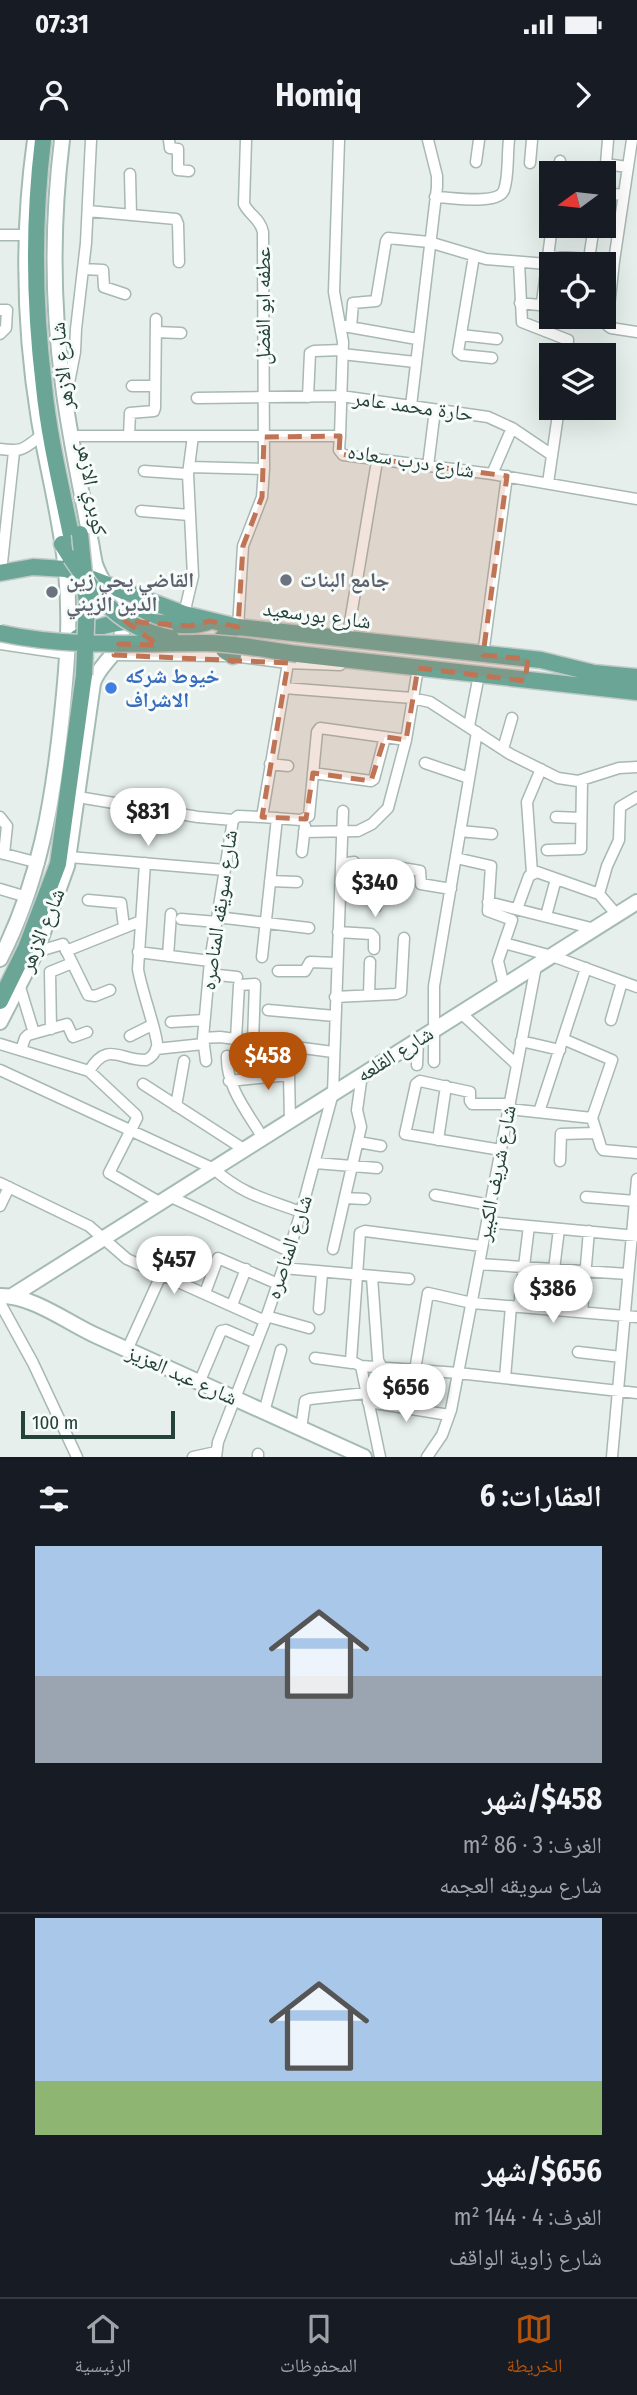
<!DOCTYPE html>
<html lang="ar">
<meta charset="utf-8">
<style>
body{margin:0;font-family:"Fira Sans Condensed","Noto Naskh Arabic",sans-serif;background:#20242c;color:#f1f3f6;direction:rtl;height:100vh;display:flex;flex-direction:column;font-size:26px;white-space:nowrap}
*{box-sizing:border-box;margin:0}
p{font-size:23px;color:#9ea1a6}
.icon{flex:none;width:38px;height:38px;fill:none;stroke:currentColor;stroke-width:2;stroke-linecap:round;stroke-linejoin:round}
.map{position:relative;height:1317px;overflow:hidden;direction:ltr}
.panel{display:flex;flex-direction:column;background:#171b24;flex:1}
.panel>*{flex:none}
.needle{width:46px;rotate:255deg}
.buttons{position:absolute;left:539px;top:21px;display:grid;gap:14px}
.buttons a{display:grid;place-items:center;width:77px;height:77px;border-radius:0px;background:#171b24;box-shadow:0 7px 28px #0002;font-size:35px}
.scale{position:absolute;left:21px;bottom:18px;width:154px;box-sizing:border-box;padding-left:7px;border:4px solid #24423a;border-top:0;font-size:19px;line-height:24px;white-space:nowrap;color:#24423a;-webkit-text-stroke:5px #f7fbf9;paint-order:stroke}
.price{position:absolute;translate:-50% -60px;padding:0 16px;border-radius:24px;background:#fff;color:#222;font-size:23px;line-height:46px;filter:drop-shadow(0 2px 4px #0008)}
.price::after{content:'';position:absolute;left:50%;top:42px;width:21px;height:16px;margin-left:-10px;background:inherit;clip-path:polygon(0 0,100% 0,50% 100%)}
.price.active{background:#b45309;color:#fff}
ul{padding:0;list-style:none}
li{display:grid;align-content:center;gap:14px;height:371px;padding:0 35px}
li+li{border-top:2px solid #363941}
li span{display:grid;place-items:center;height:217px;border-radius:0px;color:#555}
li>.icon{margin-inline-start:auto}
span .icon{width:126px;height:126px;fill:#fffc;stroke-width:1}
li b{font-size:30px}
h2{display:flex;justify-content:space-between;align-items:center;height:84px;padding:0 35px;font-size:30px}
.status{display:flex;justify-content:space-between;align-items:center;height:49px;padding:0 35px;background:#171b24;direction:ltr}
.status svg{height:19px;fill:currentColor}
header{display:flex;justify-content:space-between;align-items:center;height:91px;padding:0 35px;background:#171b24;font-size:32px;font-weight:700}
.tabs{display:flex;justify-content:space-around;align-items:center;height:98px;border-top:2px solid #363941;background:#171b24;font-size:19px;color:#9ea1a6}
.tabs a{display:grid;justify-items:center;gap:4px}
.tabs .active{color:#b45309}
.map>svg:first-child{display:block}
</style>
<div class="status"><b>07:31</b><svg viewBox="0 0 49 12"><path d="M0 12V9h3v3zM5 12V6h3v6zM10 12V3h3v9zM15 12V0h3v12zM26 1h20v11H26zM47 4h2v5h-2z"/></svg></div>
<header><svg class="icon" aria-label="forward" viewBox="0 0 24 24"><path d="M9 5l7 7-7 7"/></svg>Homiq<svg class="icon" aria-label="person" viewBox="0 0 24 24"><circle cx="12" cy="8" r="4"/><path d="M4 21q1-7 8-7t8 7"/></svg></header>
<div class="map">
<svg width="637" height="1317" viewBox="0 0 637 1317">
<rect width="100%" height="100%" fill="#e6efeb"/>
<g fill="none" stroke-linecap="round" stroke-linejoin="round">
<g stroke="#a8b8b2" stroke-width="13">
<path id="street" d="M 169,0 L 170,8 L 178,9 L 178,30 L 189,31
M 339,0 L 334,152 L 343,202 L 340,296
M 608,0 L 606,24 L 627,27
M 632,0 L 614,121 L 607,185 L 611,188 L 637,192
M 476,22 L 479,0
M 530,23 L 532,0
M 558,33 L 560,21
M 130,34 L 131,75
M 604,53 L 623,55
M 435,57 C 450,57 498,66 504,50 C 509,36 507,15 509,0
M 88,71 L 176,79 L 178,84 L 179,122
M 0,95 L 27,95
M 474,116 L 458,212 L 462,215 L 492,218
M 548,116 L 614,121
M 589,119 L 594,86
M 519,122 L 522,182 L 568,200 L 567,215
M 83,129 L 103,130 L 104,147 L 125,154
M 520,163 L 539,165 L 542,162 L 552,86
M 0,170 L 7,170 L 6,188 L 0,194
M 344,186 L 417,199
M 351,187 L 353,163 L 376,161 L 386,101 L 388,98 L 429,102 L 486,119 L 547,124
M 156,192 L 181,193
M 461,195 L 497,199
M 342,214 L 415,222
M 604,221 L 606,222
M 132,246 L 155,246
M 67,253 L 75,212 L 76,189 L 86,103 L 91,0
M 308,257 L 310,213 L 314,211 L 342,210
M 197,258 L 341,256 L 488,277 L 512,288 L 552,315
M 411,266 L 437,47 L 437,36 L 428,0
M 559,269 L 580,272 L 582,268
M 71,296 L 340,296 L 339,310 L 343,315 L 492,334 L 637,359
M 129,296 L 130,273 L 154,271 L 155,268 L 156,179
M 0,309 C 24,312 23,309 42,295
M 428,326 L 435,270
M 189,327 L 264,329
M 144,331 L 188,334
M 492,334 L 512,288
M 548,343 L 559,268
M 141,371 L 189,375
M 1,432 L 14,312
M 184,474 L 193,436 L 188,334 L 193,296
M 238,487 L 243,406 L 262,357 L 264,329 L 263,92 C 260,78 249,75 244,64 L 246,0
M 347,500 L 376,327
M 0,504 L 68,514
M 114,515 L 233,516 L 288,523 L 340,525
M 483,515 L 507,336
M 284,548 L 412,558 L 430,562 L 510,614 L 558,638 L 578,641 L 619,628 L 637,627
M 469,586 L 479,535
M 503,609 L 512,578
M 425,623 L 469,638
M 270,624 L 288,626
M 313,633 L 371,641 L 374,639 L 385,597
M 78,657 L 198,677 L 233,680
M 0,677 L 7,686 L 4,714
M 262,677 L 301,680 L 309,676 L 317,592 L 320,588 L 406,600
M 556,677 L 581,678
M 460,691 L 492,694
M 304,692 L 358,691 L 372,684 L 388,668 L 406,600 L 418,528
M 547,710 L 581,709 L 582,640
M 302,712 L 305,686
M 1,713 L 39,723
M 69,717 L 225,730
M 456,718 L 491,726 L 488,771 L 512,780 L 498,821 L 504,846
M 341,724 L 354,722 L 356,729 L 361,731 L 364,751 L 373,750 L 376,767
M 396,727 L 420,731 L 421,744 L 451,749
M 532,733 L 527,662 L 541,629
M 270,741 L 297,742
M 0,749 L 27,757
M 599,754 L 607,726 L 619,700 L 620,667 L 637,657
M 88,760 L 121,763 L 124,787
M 488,762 L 595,789
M 517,769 L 529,736 L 537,732 L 599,754 L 617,775
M 546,776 L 556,739
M 217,777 L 309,788
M 181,779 L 217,782
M 338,792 L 371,794 L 374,797 L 374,809
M 504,803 L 552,816 L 637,847
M 66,811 L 141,781
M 36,812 L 63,804 L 88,855 L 95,856 L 110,850
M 138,812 L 210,821
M 168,816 L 171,774
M 262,817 L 277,678
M 278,831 L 305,831 L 310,822 L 337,823
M 209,834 L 237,837
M 19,844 L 34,893
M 369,855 L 370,822
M 335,857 L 396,854 L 401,852 L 404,798
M 268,870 L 335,876
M 461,873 L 517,925
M 611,880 L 622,842
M 171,882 L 204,880
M 51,889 L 50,832 L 72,823
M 130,896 L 152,885
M 203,898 L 220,897 L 333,912
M 236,899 L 239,845 L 255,844 L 253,902
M 563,899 L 612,920 L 592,978 L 601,1007 L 603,1010 L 637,1013
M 521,901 L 560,910
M 0,904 L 89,931 L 136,975 L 137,978 L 109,1033 L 161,1063
M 156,909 L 203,904
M 21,910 L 25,898 L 28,895 L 67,884 L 73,897 L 87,892
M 227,916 C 226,947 248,973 263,998
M 206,921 L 203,898 L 210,821 L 233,680 L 238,676 L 262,677 L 288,523
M 434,922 L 434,846 L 477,592
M 417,925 L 418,900
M 0,930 L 214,1029 C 243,1055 266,1059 301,1072
M 89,931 C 108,900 120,921 146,920 C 152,917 155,914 157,907 C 159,898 140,846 138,829 L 145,723
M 229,941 L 289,935 L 290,981
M 143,944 L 245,1010
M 176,966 L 184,921
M 509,969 L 592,978
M 539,972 L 586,828
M 438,1000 L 446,946
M 358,1002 L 381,1006
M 501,1010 L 405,994 L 416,944 L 420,941 L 470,952 L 470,961 L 472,964 L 510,964
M 560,1021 L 561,994 L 596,993
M 315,1023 L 377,1028
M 0,1043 L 89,1086 L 127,1119 L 265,1181
M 435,1055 L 490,1065
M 171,1057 L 289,1111
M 586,1057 L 635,1061
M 345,1058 L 365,1059
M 0,1066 L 9,1047
M 487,1082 L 637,1096
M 333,1109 L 361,987 L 357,970 L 362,934
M 479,1124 L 628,1134
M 283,1128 L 409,1139
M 372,1137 L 378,1220 L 382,1228
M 205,1153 L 218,1118 L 278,1144
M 0,1163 L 33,1223 L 77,1317
M 232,1165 L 246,1129
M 519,1167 L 529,1086
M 319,1169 L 322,1133
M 549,1170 L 559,1089
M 582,1172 L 589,1091
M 266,1176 L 309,1188
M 127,1210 L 162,1133
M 578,1212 L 621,1217
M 315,1218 L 352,1223
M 361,1226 L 458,1233 L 637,1253
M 415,1230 L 428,1153 L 472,1163 L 637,1177
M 505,1238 L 511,1166
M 199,1243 L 221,1191 L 226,1190 L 256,1203
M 368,1262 L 449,1275
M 264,1272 L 281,1210
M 301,1289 L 305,1261 L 310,1259 L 366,1253
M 258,1314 L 258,1317
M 193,1317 L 216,1312
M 216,1317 L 218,1302 L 265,1181 L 289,1111 L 301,1072 L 333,953 L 343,671
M 380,1317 L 361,1226 L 351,1221 L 360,1093 L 365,1091 L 482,1106
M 427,1317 L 442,1295 L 451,1270 L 536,826
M 612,1317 L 637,1039"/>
</g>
<g stroke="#a4bbb3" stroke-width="18">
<path id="secondary" d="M 0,819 C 40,741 53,661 62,574 C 67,526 71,480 66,431 C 61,380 48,331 39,280 C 24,188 22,92 35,0
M 0,882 L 36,812 L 67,726 L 93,543 C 99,524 119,515 122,493 C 125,469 102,446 95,424 C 93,416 92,406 90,398 C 81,347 69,296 63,245 C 52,164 52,81 62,0
M 0,1156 C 32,1155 68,1183 97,1196 C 186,1237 275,1277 364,1317
M 12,1156 L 637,762"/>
</g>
<g stroke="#c2cac8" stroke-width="19">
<path id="primary" d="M 43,0 C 33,82 34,165 44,247 C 49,297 61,346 71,395
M 62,404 L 71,418
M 0,433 L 33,427 L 66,429 L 184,474 L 238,487 L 541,520 L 594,533 L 637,537
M 77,498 C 99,483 126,480 152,482 C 172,484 189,488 208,482
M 297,514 L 637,552
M 233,516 L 224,510 L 222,499 L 228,490 L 238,487
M 0,861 L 26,808 L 58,724 L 84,535"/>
</g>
<use href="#street" stroke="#fff" stroke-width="10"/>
<use href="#secondary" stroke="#fff" stroke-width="14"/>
<use href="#primary" stroke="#6aa596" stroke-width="16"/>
<g stroke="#c2cac8" stroke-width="19" stroke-linecap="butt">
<path id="primary-bridge" d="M 80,394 L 87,463 L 84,535
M 71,418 C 99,459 120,488 171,498
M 0,493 C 68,508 136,503 205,503 C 235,503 267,510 297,514"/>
</g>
<use href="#primary-bridge" stroke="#6aa596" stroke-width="16"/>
</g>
<path fill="#c07456" fill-opacity="0.2" stroke="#c07456" stroke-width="5" stroke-dasharray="14 9" stroke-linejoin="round" d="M 340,296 L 339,314 L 507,336 L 483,515 L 528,519 L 525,541 L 418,528 L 406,600 L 385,597 L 371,641 L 313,633 L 306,679 L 262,677 L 288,523 L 114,515 L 119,504 L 158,505 L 125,481 L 189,486 L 210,481 L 238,487 L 243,406 L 262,357 L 264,297 Z"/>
<g fill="#6b7280" stroke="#f7fbf9" stroke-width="2.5">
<circle cx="286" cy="440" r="7"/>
<circle cx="52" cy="452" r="7"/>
</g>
<circle fill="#3f7fe0" stroke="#f7fbf9" stroke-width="2.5" cx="111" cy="548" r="7"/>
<g text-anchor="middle" stroke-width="6" stroke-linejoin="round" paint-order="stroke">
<g font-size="21" fill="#24423a" stroke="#f7fbf9">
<text transform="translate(263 166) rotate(-90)" y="7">عطفه ابو الفضل</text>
<text transform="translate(62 226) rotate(-96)" y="7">شارع الازهر</text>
<text transform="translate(413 266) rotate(8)" y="7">حارة محمد عامر</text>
<text transform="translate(411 321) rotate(9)" y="7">شارع درب سعاده</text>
<text transform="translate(92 349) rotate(80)" y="7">كوبري الازهر</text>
<text transform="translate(317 475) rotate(7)" y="7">شارع بورسعيد</text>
<text transform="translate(219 770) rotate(-82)" y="7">شارع سويقه المناصره</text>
<text transform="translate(42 790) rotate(-68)" y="7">شارع الازهر</text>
<text transform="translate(395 914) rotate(-32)" y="7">شارع القلعه</text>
<text transform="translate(496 1033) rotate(-79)" y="7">شارع شريف الكبير</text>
<text transform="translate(289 1107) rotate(-72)" y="7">شارع المناصره</text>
<text transform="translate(182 1235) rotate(24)" y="7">شارع عبد العزيز</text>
</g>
<g font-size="21" font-weight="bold" fill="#5b616d" stroke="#f7fbf9" text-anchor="start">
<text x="66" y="447">القاضي يحي زين<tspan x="66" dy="24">الدين الزيني</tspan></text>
<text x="300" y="447">جامع البنات</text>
</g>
<g font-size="21" font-weight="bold" fill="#366cbe" stroke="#f7fbf9" text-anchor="start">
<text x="125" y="543">خيوط شركه<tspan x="125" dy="24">الاشراف</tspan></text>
</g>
</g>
</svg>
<div class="buttons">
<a><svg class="needle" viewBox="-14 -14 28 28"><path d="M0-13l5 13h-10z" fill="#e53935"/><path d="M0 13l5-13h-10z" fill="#9ea1a6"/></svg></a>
<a><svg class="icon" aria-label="locate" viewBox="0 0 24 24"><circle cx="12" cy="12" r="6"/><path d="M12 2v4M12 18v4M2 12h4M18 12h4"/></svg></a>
<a><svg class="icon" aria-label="layers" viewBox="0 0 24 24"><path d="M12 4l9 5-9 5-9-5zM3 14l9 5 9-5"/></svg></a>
</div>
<div class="scale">100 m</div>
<b class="price" style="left:148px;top:708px">$831</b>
<b class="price" style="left:375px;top:779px">$340</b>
<b class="price active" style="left:268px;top:952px">$458</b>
<b class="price" style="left:174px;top:1156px">$457</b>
<b class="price" style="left:553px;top:1185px">$386</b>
<b class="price" style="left:406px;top:1284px">$656</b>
</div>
<section class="panel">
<h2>العقارات: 6<svg class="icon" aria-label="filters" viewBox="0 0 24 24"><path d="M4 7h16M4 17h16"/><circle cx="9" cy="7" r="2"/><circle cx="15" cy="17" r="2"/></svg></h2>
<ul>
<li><span style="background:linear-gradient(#a9c7e8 60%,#9aa5b1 0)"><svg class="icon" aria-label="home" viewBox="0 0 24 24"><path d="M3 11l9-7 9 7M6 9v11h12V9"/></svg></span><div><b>$458/شهر</b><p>الغرف: 3 · 86 m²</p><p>شارع سويقه العجمه</p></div></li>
<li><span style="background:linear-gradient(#a9c7e8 75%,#8fb573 0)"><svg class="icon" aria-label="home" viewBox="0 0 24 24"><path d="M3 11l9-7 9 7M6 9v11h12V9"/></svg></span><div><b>$656/شهر</b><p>الغرف: 4 · 144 m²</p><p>شارع زاوية الواقف</p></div></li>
</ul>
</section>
<nav class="tabs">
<a class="active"><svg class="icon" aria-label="map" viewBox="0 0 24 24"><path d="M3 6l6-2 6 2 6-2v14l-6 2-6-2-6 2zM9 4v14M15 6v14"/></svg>الخريطة</a>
<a><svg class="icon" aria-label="saved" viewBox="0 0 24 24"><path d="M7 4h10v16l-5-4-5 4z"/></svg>المحفوظات</a>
<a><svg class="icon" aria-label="home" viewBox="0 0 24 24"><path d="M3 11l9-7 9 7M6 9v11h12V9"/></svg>الرئيسية</a>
</nav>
